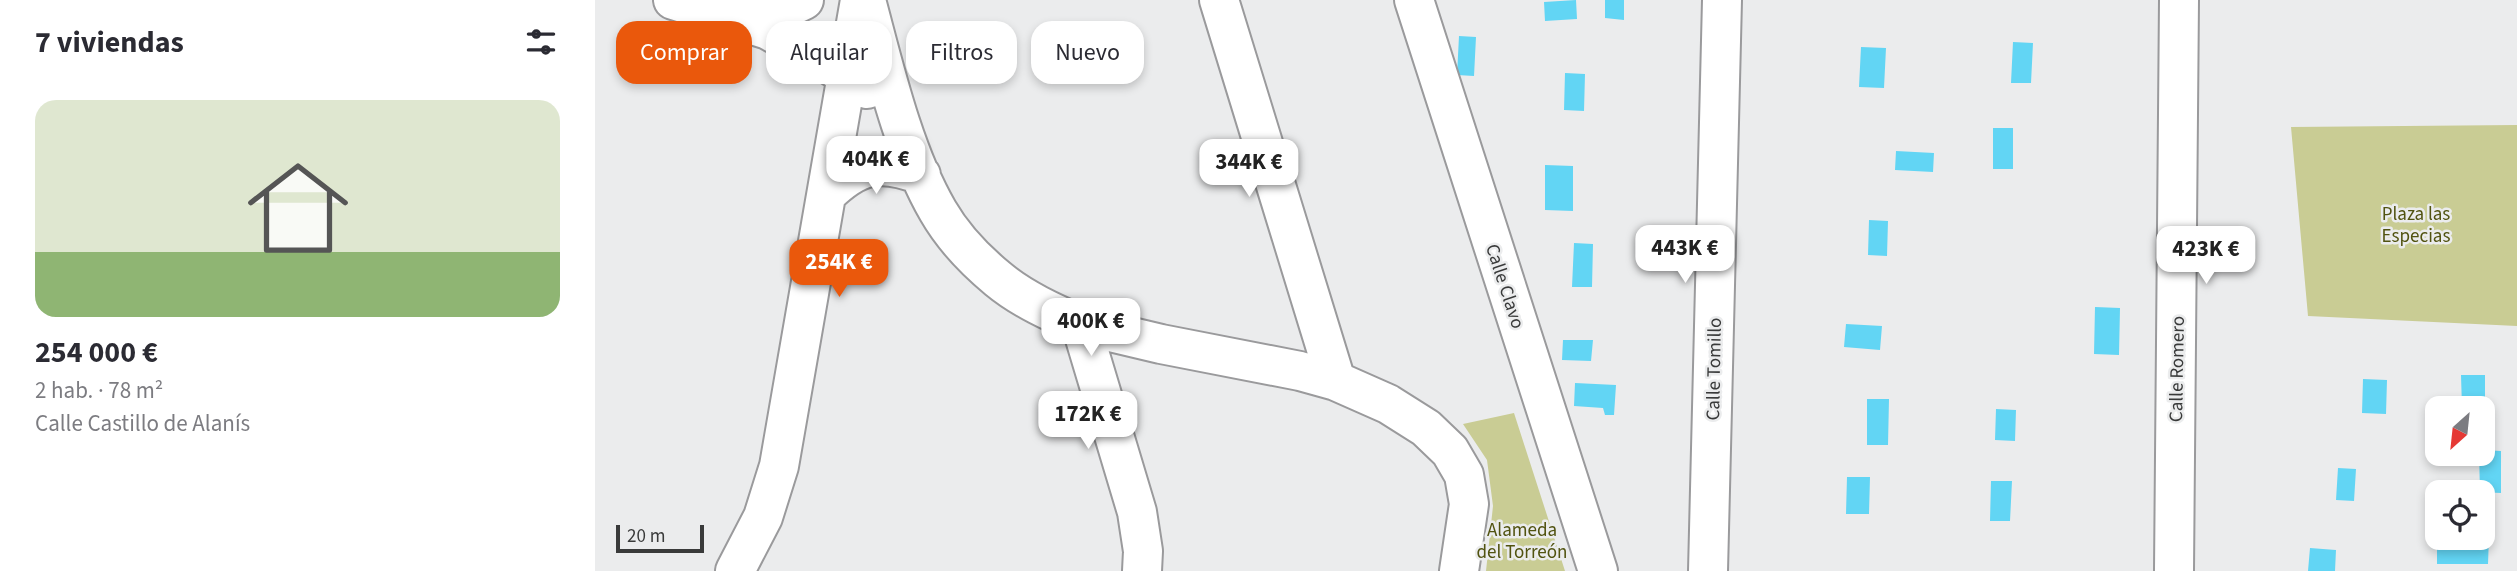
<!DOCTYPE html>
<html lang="es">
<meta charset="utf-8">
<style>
body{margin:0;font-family:"Source Sans 3",sans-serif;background:#f2f2f3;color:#2b2b33;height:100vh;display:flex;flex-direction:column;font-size:26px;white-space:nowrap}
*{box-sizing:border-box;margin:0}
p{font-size:23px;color:#7c7c81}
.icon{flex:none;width:38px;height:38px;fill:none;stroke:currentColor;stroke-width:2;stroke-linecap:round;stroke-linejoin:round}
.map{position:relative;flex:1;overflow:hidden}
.drawer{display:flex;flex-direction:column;background:#fff;width:595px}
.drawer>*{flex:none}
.top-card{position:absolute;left:21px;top:21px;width:665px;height:63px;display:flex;gap:14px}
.needle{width:46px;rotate:207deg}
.fabs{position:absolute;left:1830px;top:396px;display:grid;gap:14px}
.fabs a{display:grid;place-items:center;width:70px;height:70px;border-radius:14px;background:#fff;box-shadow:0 4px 10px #0003;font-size:35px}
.scale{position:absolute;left:21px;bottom:18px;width:88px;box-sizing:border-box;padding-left:7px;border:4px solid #393a3a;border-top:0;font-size:19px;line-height:24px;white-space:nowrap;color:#393a3a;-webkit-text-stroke:5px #ebeced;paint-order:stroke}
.price{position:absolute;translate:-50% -60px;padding:0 16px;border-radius:14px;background:#fff;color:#222;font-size:23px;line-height:46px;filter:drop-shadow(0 2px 4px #0008)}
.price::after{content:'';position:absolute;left:50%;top:42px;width:21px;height:16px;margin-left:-10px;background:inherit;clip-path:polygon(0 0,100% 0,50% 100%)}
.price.current{background:#ea580c;color:#fff}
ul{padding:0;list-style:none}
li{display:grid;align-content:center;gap:14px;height:371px;padding:0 35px}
li span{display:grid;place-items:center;height:217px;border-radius:21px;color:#555}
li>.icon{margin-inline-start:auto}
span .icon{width:126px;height:126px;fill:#fffc;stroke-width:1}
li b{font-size:30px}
h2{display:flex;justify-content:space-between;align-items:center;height:84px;padding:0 35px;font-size:30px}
.chip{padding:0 24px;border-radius:21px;background:#fff;box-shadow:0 4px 10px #0003;font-size:24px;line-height:63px}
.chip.current{background:#ea580c;color:#fff}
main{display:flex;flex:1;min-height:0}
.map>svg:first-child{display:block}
</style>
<main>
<section class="drawer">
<h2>7 viviendas<svg class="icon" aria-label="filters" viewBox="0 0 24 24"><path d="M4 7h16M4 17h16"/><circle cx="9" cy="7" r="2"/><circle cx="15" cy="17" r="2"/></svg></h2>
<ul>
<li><span style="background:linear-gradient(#dfe7d0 70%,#8fb573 0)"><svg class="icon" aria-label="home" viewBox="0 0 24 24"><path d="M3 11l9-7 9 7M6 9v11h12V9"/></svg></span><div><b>254 000 €</b><p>2 hab. · 78 m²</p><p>Calle Castillo de Alanís</p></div></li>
</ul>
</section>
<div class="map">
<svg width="1922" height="571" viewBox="0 0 1922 571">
<rect width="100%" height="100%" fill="#ebeced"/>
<path fill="#c9cc94" d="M 1922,125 L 1922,326 L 1713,316 L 1696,127 Z
M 919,413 L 970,571 L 891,571 L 898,506 L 892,460 L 868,424 Z"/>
<path fill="#62d5f4" d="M 981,0 L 982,19 L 950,21 L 949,2 Z
M 1010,0 L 1029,0 L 1029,20 L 1010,18 Z
M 864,36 L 881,37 L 879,76 L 862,75 Z
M 1418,42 L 1438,43 L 1436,83 L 1416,83 Z
M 1266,47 L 1291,48 L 1289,88 L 1264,87 Z
M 970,73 L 990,74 L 989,111 L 969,110 Z
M 1398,128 L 1418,128 L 1418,169 L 1398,169 Z
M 1301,151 L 1339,153 L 1338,172 L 1300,170 Z
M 950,165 L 978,166 L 978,211 L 950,210 Z
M 1274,220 L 1293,221 L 1292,256 L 1273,255 Z
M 979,243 L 998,244 L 997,287 L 977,287 Z
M 1500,307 L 1525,308 L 1524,355 L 1499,354 Z
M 1251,324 L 1287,326 L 1285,350 L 1249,347 Z
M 968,340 L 998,340 L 996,361 L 967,360 Z
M 1866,375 L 1890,375 L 1890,411 L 1888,411 L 1888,408 L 1867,408 Z
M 1768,379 L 1792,380 L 1791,414 L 1767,413 Z
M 980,383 L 1021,385 L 1019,415 L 1010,415 L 1008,408 L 979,406 Z
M 1272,399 L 1294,399 L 1293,445 L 1272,445 Z
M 1401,409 L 1421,410 L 1420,441 L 1400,440 Z
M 1888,450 L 1906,451 L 1906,493 L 1885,492 L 1884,453 L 1888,453 Z
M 1743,468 L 1761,469 L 1759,501 L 1741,500 Z
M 1252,477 L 1275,477 L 1274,514 L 1251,514 Z
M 1396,481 L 1417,481 L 1415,521 L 1395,521 Z
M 1842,536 L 1894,536 L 1893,564 L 1842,564 Z
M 1715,548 L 1741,550 L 1740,571 L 1713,571 Z"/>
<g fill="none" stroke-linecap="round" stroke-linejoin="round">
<g stroke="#9a9a9c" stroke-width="42">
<path id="minor" d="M 78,0 L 173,30 L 224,58 L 272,89
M 271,0 C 289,67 308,151 343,211 C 358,237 380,260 403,279 C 427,299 458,313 486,325 L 566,344 L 705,371 L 741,381 L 793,404 L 831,428 L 855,451 L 869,475 L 874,504 L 864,571
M 624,0 L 741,381
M 819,0 L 1003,571
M 140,17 L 188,10 L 209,0
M 232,194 C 263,164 285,159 326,175
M 486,325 L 542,512 L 548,551 L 547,571
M 140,571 L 168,517 L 184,466 L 265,0
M 1113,571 L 1127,0
M 1579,571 L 1584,0"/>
</g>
<use href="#minor" stroke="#fff" stroke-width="38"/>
</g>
<g text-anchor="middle" stroke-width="5" stroke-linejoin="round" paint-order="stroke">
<g font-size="19" fill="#515310" stroke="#ebeced">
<text x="1821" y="220">Plaza las<tspan x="1821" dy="22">Especias</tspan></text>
<text x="927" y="536">Alameda<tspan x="927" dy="22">del Torreón</tspan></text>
</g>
<g font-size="19" fill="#393a3a" stroke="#ebeced">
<text transform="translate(911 286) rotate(72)" y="7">Calle Clavo</text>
<text transform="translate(1118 369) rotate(-89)" y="7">Calle Tomillo</text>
<text transform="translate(1581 369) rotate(-89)" y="7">Calle Romero</text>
</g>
</g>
</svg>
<div class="fabs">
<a><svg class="needle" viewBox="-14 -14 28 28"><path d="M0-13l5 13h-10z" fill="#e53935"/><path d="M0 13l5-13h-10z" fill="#7c7c81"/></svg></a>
<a><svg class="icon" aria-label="locate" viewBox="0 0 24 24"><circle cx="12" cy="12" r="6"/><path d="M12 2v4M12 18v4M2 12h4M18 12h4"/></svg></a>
</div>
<div class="scale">20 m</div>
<b class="price" style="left:281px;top:196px">404K €</b>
<b class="price" style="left:654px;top:199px">344K €</b>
<b class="price" style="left:1090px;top:285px">443K €</b>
<b class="price" style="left:1611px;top:286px">423K €</b>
<b class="price current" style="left:244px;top:299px">254K €</b>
<b class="price" style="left:496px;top:358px">400K €</b>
<b class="price" style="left:493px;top:451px">172K €</b>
<div class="top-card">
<a class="chip current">Comprar</a>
<a class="chip">Alquilar</a>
<a class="chip">Filtros</a>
<a class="chip">Nuevo</a>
</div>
</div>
</main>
